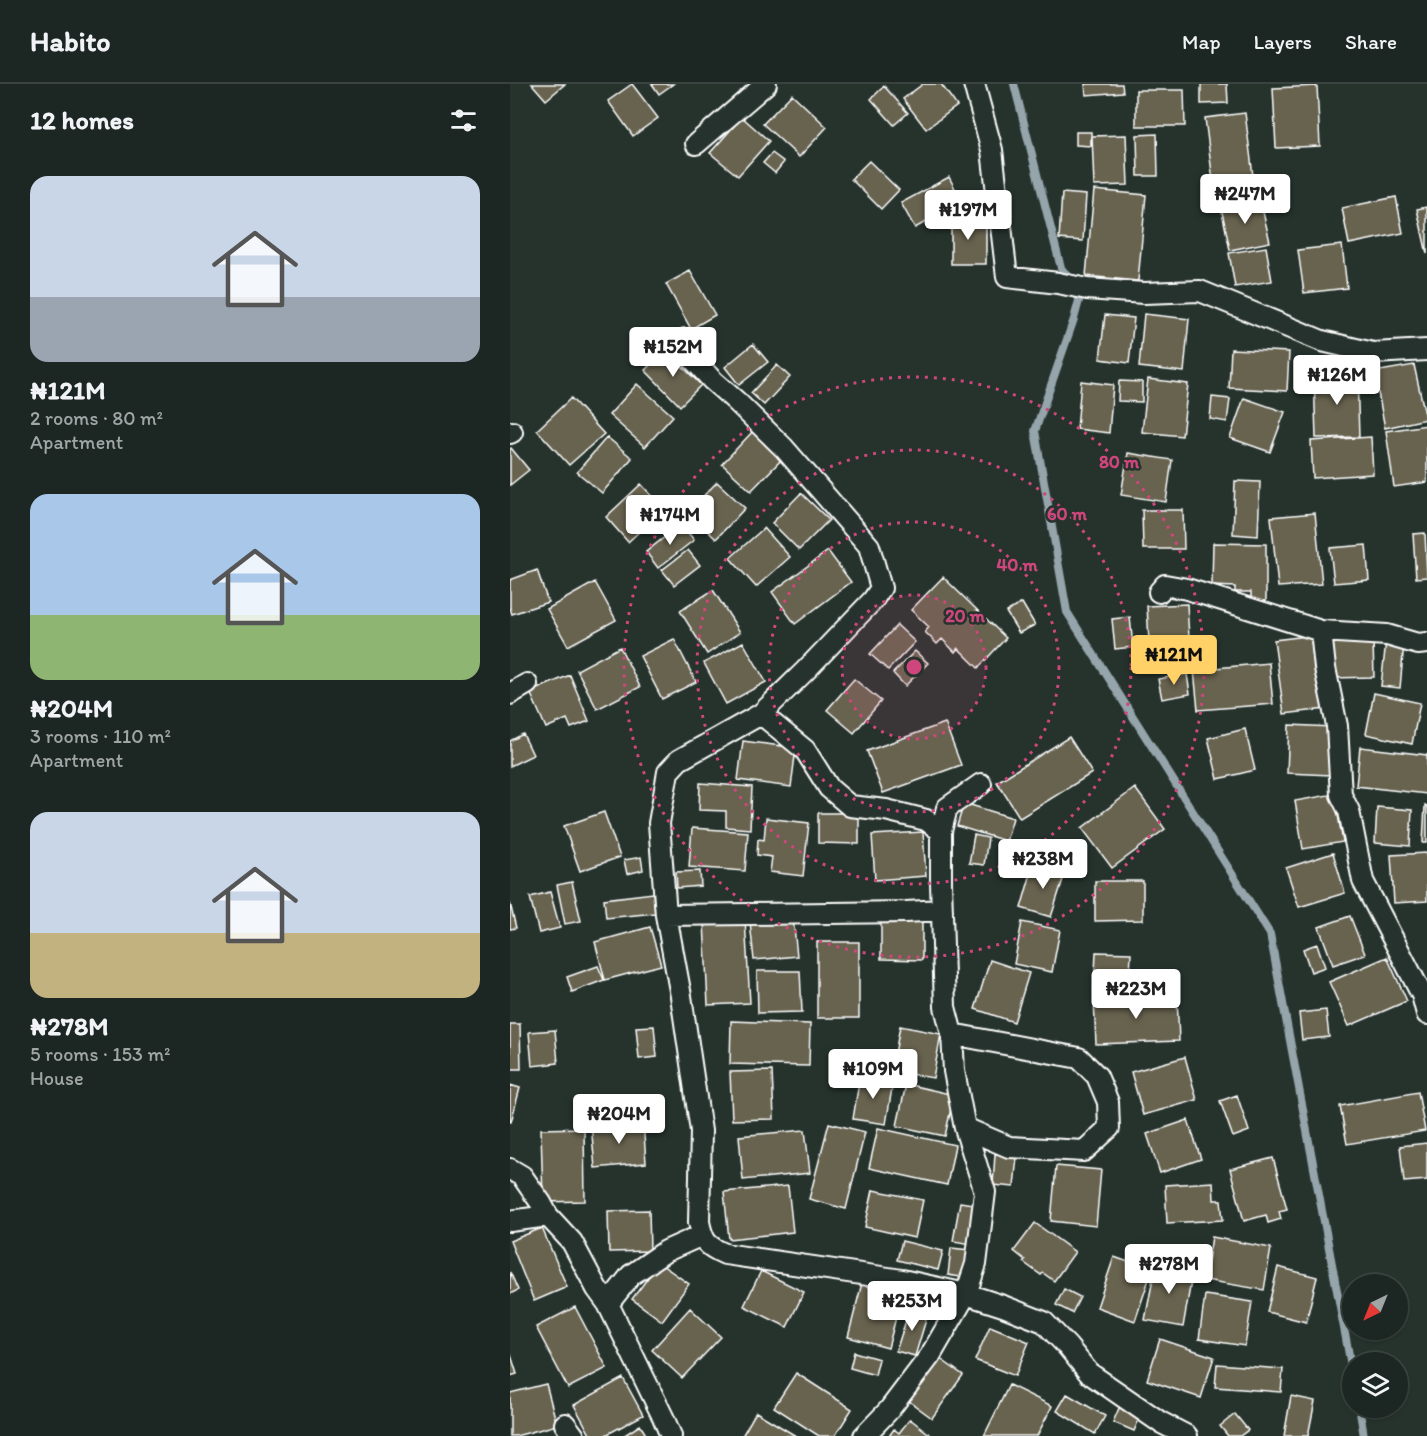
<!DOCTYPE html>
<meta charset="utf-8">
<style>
body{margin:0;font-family:Itim,sans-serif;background:#252e2a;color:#f1f3f6;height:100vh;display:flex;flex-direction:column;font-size:22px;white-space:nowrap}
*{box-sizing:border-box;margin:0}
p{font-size:20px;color:#a0a5a5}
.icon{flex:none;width:33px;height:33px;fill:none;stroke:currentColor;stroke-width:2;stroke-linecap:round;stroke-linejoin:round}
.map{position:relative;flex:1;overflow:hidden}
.drawer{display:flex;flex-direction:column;background:#1c2622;width:510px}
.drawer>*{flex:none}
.needle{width:39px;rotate:223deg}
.tools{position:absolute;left:832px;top:1190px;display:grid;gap:12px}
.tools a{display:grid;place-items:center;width:66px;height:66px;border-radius:50%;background:#1c2622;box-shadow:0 2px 4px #0004,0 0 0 2px #3a4340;font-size:30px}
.price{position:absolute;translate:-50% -51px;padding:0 14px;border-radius:6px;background:#fff;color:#222;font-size:20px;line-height:39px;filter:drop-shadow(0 2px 3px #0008)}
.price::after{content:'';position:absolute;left:50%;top:36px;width:18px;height:14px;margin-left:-9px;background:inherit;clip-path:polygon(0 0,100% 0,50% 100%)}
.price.on{background:#ffd166;color:#111}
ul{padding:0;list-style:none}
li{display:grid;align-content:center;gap:12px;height:318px;padding:0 30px}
li span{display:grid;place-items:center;height:186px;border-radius:18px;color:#555}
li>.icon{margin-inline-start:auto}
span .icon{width:108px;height:108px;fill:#fffc;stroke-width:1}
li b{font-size:26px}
h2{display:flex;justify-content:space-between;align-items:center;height:72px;padding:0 30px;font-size:26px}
header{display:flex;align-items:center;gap:36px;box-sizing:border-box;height:84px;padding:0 30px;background:#1c2622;border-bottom:2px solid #3a4340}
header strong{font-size:28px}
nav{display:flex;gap:33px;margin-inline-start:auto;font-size:21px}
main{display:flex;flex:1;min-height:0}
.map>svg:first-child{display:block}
</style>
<header>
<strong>Habito</strong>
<nav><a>Map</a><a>Layers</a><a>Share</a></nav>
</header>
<main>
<section class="drawer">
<h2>12 homes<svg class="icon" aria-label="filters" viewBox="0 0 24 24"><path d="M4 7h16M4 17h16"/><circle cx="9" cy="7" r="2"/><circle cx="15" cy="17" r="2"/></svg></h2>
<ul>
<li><span style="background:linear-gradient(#c9d6e8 65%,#9aa5b1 0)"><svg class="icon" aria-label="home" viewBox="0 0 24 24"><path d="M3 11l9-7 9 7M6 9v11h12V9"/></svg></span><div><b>₦121M</b><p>2 rooms · 80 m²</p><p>Apartment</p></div></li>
<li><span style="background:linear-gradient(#a9c7e8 65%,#8fb573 0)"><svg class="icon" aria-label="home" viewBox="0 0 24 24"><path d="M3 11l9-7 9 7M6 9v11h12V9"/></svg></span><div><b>₦204M</b><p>3 rooms · 110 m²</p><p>Apartment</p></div></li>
<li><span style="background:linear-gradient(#c9d6e8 65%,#c2b280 0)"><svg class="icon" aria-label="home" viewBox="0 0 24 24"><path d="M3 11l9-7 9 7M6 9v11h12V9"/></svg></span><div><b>₦278M</b><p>5 rooms · 153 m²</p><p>House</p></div></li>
</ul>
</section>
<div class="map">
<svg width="917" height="1352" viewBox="0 0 917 1352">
<rect width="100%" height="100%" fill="#26332d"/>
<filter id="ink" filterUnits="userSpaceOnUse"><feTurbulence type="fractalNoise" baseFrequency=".0167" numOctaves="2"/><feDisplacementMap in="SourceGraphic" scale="12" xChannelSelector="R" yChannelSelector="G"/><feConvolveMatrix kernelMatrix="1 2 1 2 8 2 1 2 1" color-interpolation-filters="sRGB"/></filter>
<g filter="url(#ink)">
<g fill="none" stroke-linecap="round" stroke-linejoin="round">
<path stroke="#95a5ab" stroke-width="8" d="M 504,0 L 551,184 L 561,197
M 569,206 L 571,209 L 564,235 L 525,347 L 557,528 L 760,850 L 843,1292
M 849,1323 L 854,1352"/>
</g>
<path fill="#676350" stroke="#fff" stroke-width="1.5" d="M 22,0 L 55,0 L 36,16 Z
M 122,0 L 148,34 L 123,52 L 98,17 Z
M 142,0 L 163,0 L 149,10 Z
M 413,0 L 431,0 L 447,22 L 416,45 L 393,15 Z
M 575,0 L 612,0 L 613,8 L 576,11 Z
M 691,0 L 717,0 L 718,19 L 691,20 Z
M 374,2 L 398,29 L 384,41 L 361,15 Z
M 807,2 L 810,62 L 766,64 L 763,4 Z
M 626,6 L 674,6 L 675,42 L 626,42 Z
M 282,10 L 317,43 L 289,73 L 253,40 Z
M 735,29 L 743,92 L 703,97 L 695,34 Z
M 232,33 L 259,57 L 228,92 L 200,69 Z
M 566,48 L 581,48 L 581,62 L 566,61 Z
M 647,50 L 648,92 L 628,92 L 627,51 Z
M 616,51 L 618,101 L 584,102 L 582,52 Z
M 262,69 L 274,78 L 265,89 L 253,79 Z
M 359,77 L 389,106 L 371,125 L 341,95 Z
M 439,93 L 452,118 L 405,144 L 391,119 Z
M 584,106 L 636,111 L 628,197 L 576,192 Z
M 552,109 L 576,111 L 573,157 L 549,155 Z
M 886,113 L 893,149 L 839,160 L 832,124 Z
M 750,115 L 760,158 L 720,166 L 711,123 Z
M 917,123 L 917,170 L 907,125 Z
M 441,134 L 476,135 L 476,180 L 441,180 Z
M 832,161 L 837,204 L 794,209 L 788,166 Z
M 756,163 L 762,197 L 725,203 L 719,169 Z
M 180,187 L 205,231 L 181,245 L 156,200 Z
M 634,230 L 679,235 L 674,288 L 629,283 Z
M 595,231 L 624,234 L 619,279 L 590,275 Z
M 243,260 L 258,278 L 229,301 L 215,283 Z
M 721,265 L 779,268 L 777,307 L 719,304 Z
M 156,266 L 191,301 L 170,322 L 135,286 Z
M 267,281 L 280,293 L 254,321 L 241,309 Z
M 904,281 L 916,335 L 875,344 L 864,288 Z
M 847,289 L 849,353 L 806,354 L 804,291 Z
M 638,295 L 678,300 L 672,352 L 632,348 Z
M 571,297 L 603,301 L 599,349 L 567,345 Z
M 609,297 L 632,298 L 632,318 L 608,317 Z
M 127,300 L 163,332 L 135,363 L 99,331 Z
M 702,313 L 720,315 L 717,338 L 700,335 Z
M 61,314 L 94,350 L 59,381 L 27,346 Z
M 734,314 L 775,328 L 760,368 L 720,354 Z
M 917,341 L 917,398 L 884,403 L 876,347 Z
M 245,345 L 274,373 L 241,407 L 212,380 Z
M 97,353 L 122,374 L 92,409 L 67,388 Z
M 861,353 L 863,390 L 803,394 L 801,357 Z
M 1,364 L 19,386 L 0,401 L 0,365 Z
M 618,369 L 662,376 L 656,418 L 611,411 Z
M 725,397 L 750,398 L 748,452 L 723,450 Z
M 207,398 L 235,424 L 206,455 L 178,428 Z
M 131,400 L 154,425 L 118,458 L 96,433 Z
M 291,409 L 319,436 L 289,466 L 262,439 Z
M 632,426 L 673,426 L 674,465 L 633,465 Z
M 805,429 L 812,500 L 768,503 L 761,433 Z
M 171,440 L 184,456 L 148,484 L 136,468 Z
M 254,444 L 280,473 L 246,503 L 220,474 Z
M 915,449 L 917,493 L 906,494 L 903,450 Z
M 703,459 L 756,460 L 756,517 L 741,517 L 741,508 L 725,508 L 725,503 L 702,502 Z
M 856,461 L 859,496 L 824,499 L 820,464 Z
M 178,466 L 190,481 L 164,501 L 152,486 Z
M 318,467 L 341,498 L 285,540 L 262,508 Z
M 27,486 L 38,518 L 2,530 L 0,524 L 0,496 Z
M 433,493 L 496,554 L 468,584 L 448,564 L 445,568 L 432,555 L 427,560 L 415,548 L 419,543 L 401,526 Z
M 85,498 L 106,536 L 58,562 L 37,525 Z
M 203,506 L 230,548 L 197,570 L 170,527 Z
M 512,519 L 525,541 L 509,549 L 496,528 Z
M 677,520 L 679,554 L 639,557 L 637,522 Z
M 620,533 L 623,563 L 605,565 L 602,535 Z
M 387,541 L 405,558 L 378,586 L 360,570 Z
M 805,551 L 816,625 L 774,630 L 764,556 Z
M 164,555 L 186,598 L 152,615 L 130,572 Z
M 876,557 L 894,559 L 890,604 L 871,602 Z
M 233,558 L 256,598 L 216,620 L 194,579 Z
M 822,558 L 863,558 L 864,593 L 822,594 Z
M 110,563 L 130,603 L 87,625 L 67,586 Z
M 405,567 L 418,579 L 395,602 L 383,589 Z
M 759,579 L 763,620 L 688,626 L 684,586 Z
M 677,590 L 680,610 L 652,615 L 648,595 Z
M 60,591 L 79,637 L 61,644 L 57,635 L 36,644 L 20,608 Z
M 344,595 L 371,617 L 344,649 L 317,626 Z
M 864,609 L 910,619 L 902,660 L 856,650 Z
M 435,639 L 451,681 L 373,709 L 357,667 Z
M 779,641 L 823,643 L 821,691 L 777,689 Z
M 735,645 L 745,686 L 708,695 L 698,654 Z
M 13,650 L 23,671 L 0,682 L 0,657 Z
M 559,653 L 582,689 L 510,734 L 487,698 Z
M 233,657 L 286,664 L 281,703 L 228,696 Z
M 850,663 L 917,671 L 917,710 L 846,702 Z
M 190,699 L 242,703 L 240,745 L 216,743 L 216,727 L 189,726 Z
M 625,704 L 655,745 L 602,784 L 572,744 Z
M 824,710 L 833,758 L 793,765 L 785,717 Z
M 454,719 L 503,734 L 496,757 L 447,742 Z
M 915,721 L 917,722 L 917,759 L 913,759 Z
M 867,723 L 902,726 L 900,762 L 865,759 Z
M 94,728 L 110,773 L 70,787 L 54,742 Z
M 308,729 L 349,729 L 349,760 L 308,759 Z
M 256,734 L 299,739 L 293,792 L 260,788 L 262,773 L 247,771 L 248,755 L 254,756 Z
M 182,744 L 238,748 L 235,787 L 179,783 Z
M 413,748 L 416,792 L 365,796 L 362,751 Z
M 464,751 L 478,754 L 474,781 L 459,779 Z
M 823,769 L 835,809 L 789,823 L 776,784 Z
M 917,769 L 917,817 L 884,819 L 881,771 Z
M 131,773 L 133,786 L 117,790 L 114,776 Z
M 524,779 L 555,789 L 541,833 L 511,824 Z
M 190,787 L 191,802 L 167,804 L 166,788 Z
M 585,797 L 633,797 L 633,836 L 585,837 Z
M 62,798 L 71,837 L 55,840 L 47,801 Z
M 40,808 L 50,844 L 29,849 L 20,813 Z
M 143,809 L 145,829 L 96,834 L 94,815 Z
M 0,819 L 6,844 L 0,845 Z
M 840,832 L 855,870 L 823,881 L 809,843 Z
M 283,834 L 287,872 L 244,876 L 240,838 Z
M 235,836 L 240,919 L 198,921 L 194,838 Z
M 371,837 L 412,837 L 412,876 L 371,875 Z
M 512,838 L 550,846 L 542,888 L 504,880 Z
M 140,843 L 151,881 L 95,896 L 85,858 Z
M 307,858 L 349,858 L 349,934 L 307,934 Z
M 807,860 L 815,883 L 801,888 L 793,865 Z
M 586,868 L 621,869 L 619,912 L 584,911 Z
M 877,873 L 897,917 L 839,942 L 819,898 Z
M 480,876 L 519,889 L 504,938 L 465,925 Z
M 88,882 L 94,896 L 62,908 L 57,893 Z
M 247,887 L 290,887 L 292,928 L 248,929 Z
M 667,912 L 669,957 L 586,960 L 584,915 Z
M 816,926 L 819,953 L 792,956 L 789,929 Z
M 221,937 L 300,940 L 299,982 L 220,980 Z
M 0,940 L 10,940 L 11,985 L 0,985 Z
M 144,942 L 147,973 L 129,975 L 126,943 Z
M 390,942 L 431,950 L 423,994 L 382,987 Z
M 45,946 L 48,979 L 22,982 L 19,948 Z
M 675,973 L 687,1016 L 633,1031 L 621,988 Z
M 262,987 L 264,1035 L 222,1036 L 220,988 Z
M 350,992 L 383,998 L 376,1040 L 343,1035 Z
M 396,1000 L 444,1011 L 435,1052 L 387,1042 Z
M 0,1001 L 10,1004 L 1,1038 L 0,1038 Z
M 908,1008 L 915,1047 L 837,1060 L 830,1022 Z
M 727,1011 L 739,1047 L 723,1053 L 710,1017 Z
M 133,1036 L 136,1079 L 85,1084 L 81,1040 L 101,1039 L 102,1048 L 119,1046 L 118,1037 Z
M 678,1036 L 691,1075 L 650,1089 L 637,1050 Z
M 319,1039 L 355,1048 L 336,1125 L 299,1115 Z
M 74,1044 L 75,1117 L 33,1118 L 31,1045 Z
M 368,1044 L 445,1061 L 437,1101 L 359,1084 Z
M 295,1046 L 300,1089 L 233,1096 L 229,1052 Z
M 917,1059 L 917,1096 L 894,1098 L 890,1062 Z
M 485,1070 L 507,1072 L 504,1103 L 483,1101 Z
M 763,1074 L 777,1125 L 769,1127 L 771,1135 L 758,1139 L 756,1131 L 734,1137 L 720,1085 Z
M 546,1082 L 591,1086 L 586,1142 L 541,1137 Z
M 703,1098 L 704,1116 L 711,1116 L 713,1136 L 657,1139 L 655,1101 Z
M 278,1102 L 283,1148 L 219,1155 L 214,1108 Z
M 363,1106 L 413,1116 L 405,1154 L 355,1143 Z
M 450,1118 L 469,1121 L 462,1160 L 443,1157 Z
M 139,1126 L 140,1167 L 99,1168 L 98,1127 Z
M 525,1139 L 565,1168 L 544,1197 L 533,1189 L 531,1191 L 513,1178 L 515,1176 L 504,1167 Z
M 32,1144 L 57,1203 L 24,1217 L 0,1157 Z
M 702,1153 L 761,1164 L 754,1206 L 695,1196 Z
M 392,1157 L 433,1167 L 428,1186 L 387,1176 Z
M 441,1164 L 460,1166 L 457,1194 L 438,1191 Z
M 604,1173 L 642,1186 L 625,1237 L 587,1223 Z
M 149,1179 L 179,1200 L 152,1237 L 122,1215 Z
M 646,1179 L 683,1186 L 673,1243 L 635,1236 Z
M 768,1183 L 807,1193 L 796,1238 L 757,1228 Z
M 251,1187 L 294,1208 L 277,1243 L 234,1222 Z
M 0,1188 L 8,1206 L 0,1210 Z
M 352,1199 L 392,1210 L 378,1264 L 338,1253 Z
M 554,1205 L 570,1213 L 562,1229 L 546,1221 Z
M 695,1211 L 742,1218 L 735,1262 L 689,1255 Z
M 65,1223 L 97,1284 L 58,1304 L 26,1243 Z
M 180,1224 L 211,1253 L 172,1294 L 142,1266 Z
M 400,1224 L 418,1229 L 405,1272 L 386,1267 Z
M 480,1242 L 519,1258 L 505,1292 L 465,1276 Z
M 650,1255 L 704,1273 L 691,1314 L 637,1296 Z
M 344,1268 L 369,1275 L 365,1291 L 340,1284 Z
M 1,1271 L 7,1290 L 0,1292 L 0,1272 Z
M 429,1274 L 453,1291 L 422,1334 L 399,1317 Z
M 707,1280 L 773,1285 L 771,1308 L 705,1303 Z
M 286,1289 L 342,1325 L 325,1352 L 309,1352 L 264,1323 Z
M 113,1294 L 133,1331 L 94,1352 L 81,1352 L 64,1321 Z
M 36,1300 L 47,1341 L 6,1352 L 0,1352 L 0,1309 Z
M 499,1301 L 542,1322 L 527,1352 L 474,1352 Z
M 557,1310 L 595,1332 L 585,1350 L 547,1327 Z
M 781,1312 L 805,1317 L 798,1352 L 774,1352 Z
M 610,1322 L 631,1331 L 624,1347 L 603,1338 Z
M 246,1328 L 286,1352 L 232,1352 Z
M 725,1330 L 738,1346 L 730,1352 L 718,1352 L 710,1342 Z
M 400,1335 L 422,1352 L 379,1352 L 384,1345 L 389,1349 Z
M 130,1341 L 137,1352 L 113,1352 Z"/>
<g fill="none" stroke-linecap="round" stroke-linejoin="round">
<g stroke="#fff" stroke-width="24">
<path id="street" d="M 464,0 L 482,66 L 497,193 L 548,199 L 577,205 L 634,209 L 690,207 L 812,257 L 863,269 L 917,266
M 186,60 L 256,0
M 175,255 L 174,265 L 202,296 L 226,317 L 274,364 L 359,462 L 371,504 L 363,516 L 295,587 L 251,630 L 169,676 L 158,688 L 149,739 L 156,831 L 171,912 L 191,1047 L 189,1138 C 193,1157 196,1162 215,1170 L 392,1196 L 456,1210 L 493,1222 L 534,1238 L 558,1263 L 579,1289 L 650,1338 L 677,1352
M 0,349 L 2,348
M 649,508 L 655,501 L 677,505 L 811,547 L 877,551 L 908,560 L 917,559
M 811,547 L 815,584 L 827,642 L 831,711 L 839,727 L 853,797 L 912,911 L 917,930
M 0,610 L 17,600
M 251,630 L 295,666 L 319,704 L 340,722 L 376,726 L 416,736 L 431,747
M 156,831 L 396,828 L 432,826
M 442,950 L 569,974 L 587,992 L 598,1018 L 599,1044 L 574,1067 L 499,1063 L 455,1044
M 0,1085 L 12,1092 L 31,1119 L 38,1132 L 62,1158 L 87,1205 L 98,1220 L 153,1333 L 161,1352
M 0,1137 L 38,1132
M 98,1220 L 121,1191 L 156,1167 L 192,1151
M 55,1340 L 64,1352
M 354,1352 L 379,1326 L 420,1272 L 456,1210 L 466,1180 L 475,1108 L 455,1044 L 444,987 L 442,950 L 435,923 L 431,799 L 431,747 L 437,724 L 471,700"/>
</g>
<use href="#street" stroke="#26332d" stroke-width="20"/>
</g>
</g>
<circle cx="404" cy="583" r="72" fill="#ce467c" fill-opacity=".12"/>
<g fill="none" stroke="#ce467c" stroke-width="3" stroke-dasharray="3 6">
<circle cx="404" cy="583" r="72"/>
<circle cx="404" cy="583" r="145"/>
<circle cx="404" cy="583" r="217"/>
<circle cx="404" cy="583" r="290"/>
</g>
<circle cx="404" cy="583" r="9" fill="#ce467c" stroke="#26332d" stroke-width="3"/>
<g font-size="18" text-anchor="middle" font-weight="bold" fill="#ce467c" stroke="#26332d" stroke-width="5" stroke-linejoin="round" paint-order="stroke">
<text x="609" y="384">80 m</text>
<text x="557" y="436">60 m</text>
<text x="507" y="487">40 m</text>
<text x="455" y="538">20 m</text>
</g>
</svg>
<div class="tools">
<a><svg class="needle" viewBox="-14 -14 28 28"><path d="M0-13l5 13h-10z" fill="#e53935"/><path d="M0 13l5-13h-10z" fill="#a0a5a5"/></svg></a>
<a><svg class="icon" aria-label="layers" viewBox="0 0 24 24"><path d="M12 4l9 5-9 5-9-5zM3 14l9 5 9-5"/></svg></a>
</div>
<b class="price" style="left:735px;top:141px">₦247M</b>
<b class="price" style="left:458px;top:157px">₦197M</b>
<b class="price" style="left:163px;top:294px">₦152M</b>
<b class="price" style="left:827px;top:322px">₦126M</b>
<b class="price" style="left:160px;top:462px">₦174M</b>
<b class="price on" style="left:664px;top:602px">₦121M</b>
<b class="price" style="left:533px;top:806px">₦238M</b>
<b class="price" style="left:626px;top:936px">₦223M</b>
<b class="price" style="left:363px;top:1016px">₦109M</b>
<b class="price" style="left:109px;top:1061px">₦204M</b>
<b class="price" style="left:659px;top:1211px">₦278M</b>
<b class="price" style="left:402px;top:1248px">₦253M</b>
</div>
</main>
